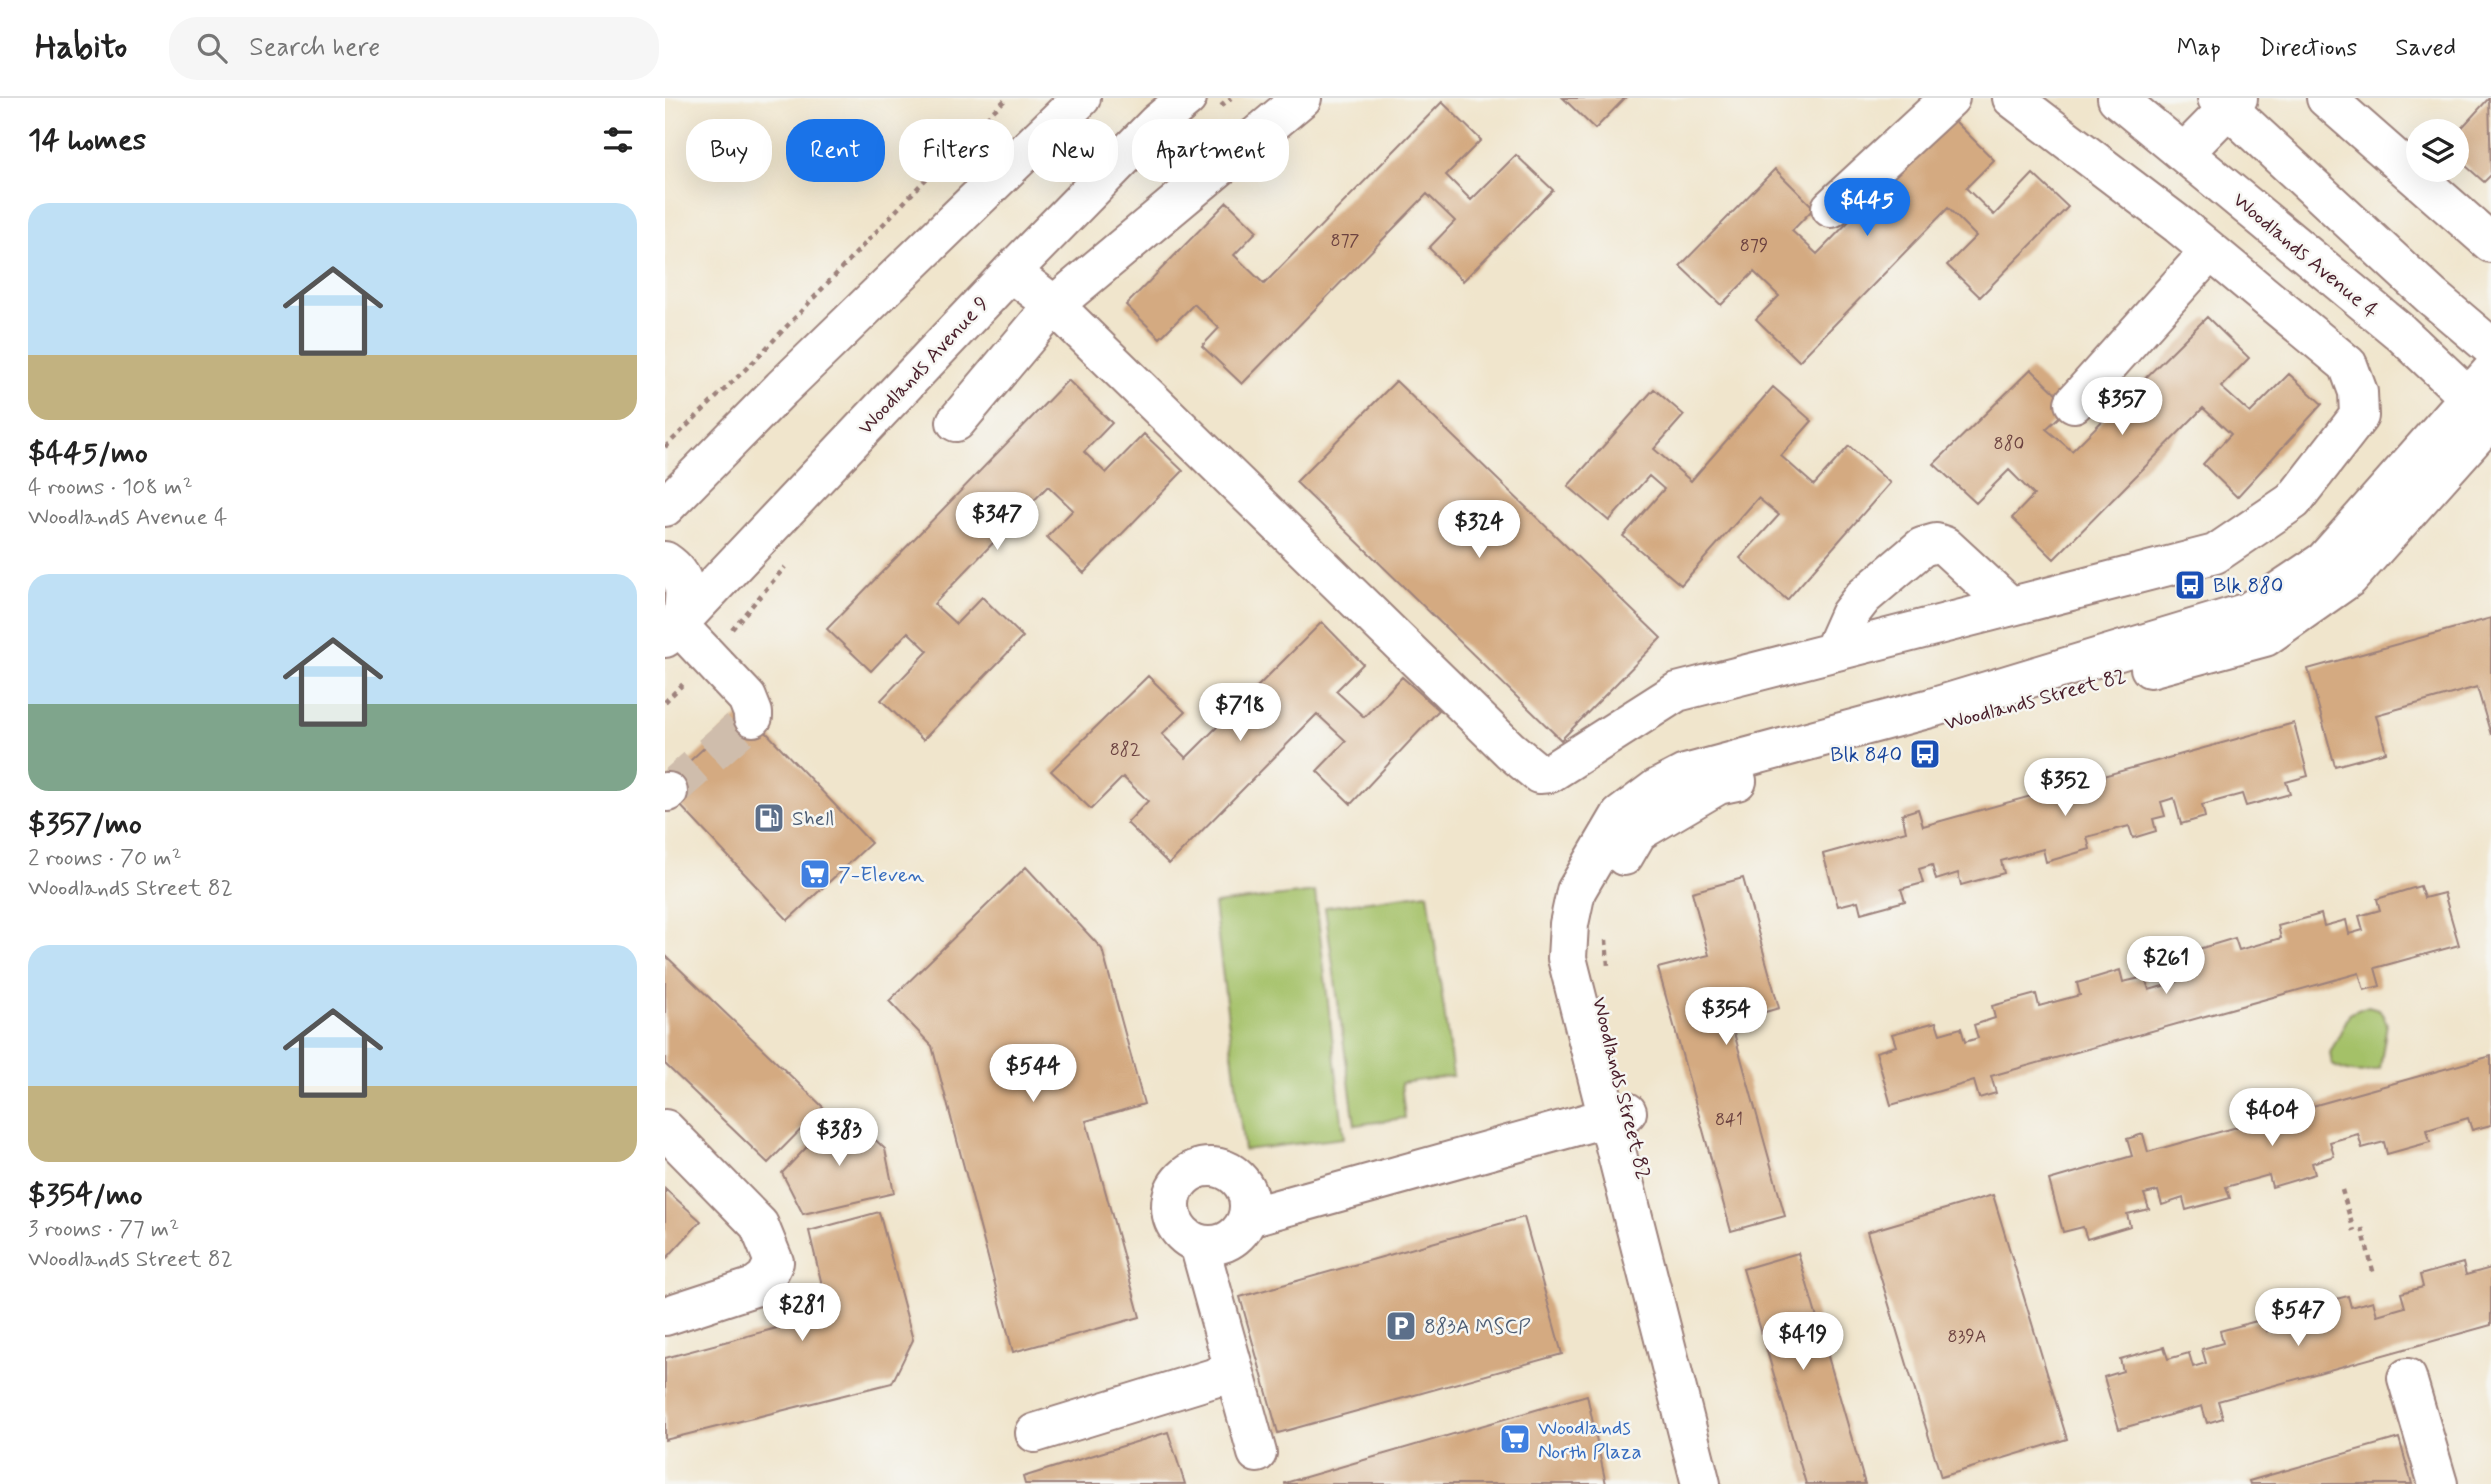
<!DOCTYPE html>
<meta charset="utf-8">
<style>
body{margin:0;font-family:Mynerve,sans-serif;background:#f6f6f6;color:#222;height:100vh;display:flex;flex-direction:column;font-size:26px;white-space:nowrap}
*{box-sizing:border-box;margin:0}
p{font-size:23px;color:#767676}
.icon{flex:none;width:38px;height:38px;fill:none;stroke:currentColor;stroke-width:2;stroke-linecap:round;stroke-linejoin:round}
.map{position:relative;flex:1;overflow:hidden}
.panel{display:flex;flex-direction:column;background:#fff;width:665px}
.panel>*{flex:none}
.guide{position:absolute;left:21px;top:21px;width:665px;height:63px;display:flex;gap:14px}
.controls{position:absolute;left:1741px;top:21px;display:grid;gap:14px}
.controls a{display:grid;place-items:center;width:63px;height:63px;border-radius:50%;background:#fff;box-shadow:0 7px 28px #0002;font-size:35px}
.price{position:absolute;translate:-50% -60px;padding:0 16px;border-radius:24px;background:#fff;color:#222;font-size:23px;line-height:46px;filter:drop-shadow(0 2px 4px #0008)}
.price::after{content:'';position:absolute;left:50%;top:42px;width:21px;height:16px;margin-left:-10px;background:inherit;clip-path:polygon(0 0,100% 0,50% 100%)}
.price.on{background:#1a73e8;color:#fff}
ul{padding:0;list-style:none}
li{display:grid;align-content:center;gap:14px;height:371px;padding:0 28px}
li span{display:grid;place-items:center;height:217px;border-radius:21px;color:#555}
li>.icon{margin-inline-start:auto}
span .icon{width:126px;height:126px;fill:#fffc;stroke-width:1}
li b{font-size:30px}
h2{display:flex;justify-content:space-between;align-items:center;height:84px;padding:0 28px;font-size:30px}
.tag{padding:0 24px;border-radius:28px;background:#fff;box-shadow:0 7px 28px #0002;font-size:24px;line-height:63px}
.tag.on{background:#1a73e8;color:#fff}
header{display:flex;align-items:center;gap:42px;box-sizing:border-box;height:98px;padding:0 35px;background:#fff;border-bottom:2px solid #e0e0e0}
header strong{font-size:33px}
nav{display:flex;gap:38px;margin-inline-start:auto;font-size:24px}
.search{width:490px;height:63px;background:#f6f6f6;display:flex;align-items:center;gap:18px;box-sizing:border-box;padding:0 24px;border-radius:28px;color:#767676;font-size:26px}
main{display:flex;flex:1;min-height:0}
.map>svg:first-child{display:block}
</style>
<header>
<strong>Habito</strong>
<div class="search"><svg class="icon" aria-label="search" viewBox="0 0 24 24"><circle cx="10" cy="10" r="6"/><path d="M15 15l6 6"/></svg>Search here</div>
<nav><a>Map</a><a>Directions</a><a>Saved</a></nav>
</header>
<main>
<section class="panel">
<h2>14 homes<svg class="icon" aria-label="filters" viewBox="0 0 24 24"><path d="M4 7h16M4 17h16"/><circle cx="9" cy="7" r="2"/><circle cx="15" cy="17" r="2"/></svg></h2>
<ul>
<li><span style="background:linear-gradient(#bfe0f5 70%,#c2b280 0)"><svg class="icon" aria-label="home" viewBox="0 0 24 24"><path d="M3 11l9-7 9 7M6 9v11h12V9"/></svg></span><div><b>$445/mo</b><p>4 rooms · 108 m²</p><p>Woodlands Avenue 4</p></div></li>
<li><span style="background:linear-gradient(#bfe0f5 60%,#7fa58c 0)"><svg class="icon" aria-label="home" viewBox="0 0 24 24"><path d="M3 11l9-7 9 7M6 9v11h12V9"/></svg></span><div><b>$357/mo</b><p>2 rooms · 70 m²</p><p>Woodlands Street 82</p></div></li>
<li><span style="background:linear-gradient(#bfe0f5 65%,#c2b280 0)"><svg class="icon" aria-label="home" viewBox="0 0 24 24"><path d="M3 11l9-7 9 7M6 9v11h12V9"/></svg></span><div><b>$354/mo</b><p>3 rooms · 77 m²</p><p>Woodlands Street 82</p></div></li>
</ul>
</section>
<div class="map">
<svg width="1826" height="1386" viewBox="0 0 1826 1386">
<rect width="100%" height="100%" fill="#f6f6f2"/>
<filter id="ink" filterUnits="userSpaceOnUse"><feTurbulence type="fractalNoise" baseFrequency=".0143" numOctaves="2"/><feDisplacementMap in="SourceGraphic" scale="14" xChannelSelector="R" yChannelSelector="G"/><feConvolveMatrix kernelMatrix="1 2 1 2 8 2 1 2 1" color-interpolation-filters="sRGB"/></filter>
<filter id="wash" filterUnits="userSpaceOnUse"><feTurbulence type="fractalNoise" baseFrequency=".00686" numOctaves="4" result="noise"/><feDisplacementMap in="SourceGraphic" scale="28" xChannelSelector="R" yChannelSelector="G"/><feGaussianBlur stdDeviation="1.57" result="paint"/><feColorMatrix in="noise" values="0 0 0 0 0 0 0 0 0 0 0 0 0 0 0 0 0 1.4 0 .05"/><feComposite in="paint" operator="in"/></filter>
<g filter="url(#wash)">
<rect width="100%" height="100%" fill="#f0e5cc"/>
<path fill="#a4c168" stroke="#77704a" stroke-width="2" d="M 650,794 L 679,1040 L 579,1052 L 549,806 Z
M 763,795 L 788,978 L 736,985 L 740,1020 L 690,1027 L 660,809 Z
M 1703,908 L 1714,911 L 1722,925 L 1715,971 C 1694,977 1686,976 1667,967 L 1665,955 L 1685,915 Z"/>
<g id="blocks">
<path fill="#d4aa81" d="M 898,0 L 960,0 L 930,31 Z
M 1824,0 L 1826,77 L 1819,84 L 1792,60 L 1792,35 Z
M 777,4 L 816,42 L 781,77 L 806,102 L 851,57 L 888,92 L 798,183 L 764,150 L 790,123 L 762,96 L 577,286 L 537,248 L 554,230 L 529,206 L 495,240 L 461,207 L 562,104 L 592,133 L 569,157 L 599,186 Z
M 1286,19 L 1329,62 L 1301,90 L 1329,117 L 1368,76 L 1403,109 L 1315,199 L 1282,167 L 1311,138 L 1283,110 L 1134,263 L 1091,221 L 1114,198 L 1089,174 L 1056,207 L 1015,168 L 1110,71 L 1149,110 L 1127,133 L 1152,156 Z
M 1542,219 L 1584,260 L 1556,289 L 1585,315 L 1624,276 L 1657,306 L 1572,399 L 1538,366 L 1566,336 L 1538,310 L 1389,461 L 1347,420 L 1369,397 L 1344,372 L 1311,405 L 1269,366 L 1366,271 L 1405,309 L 1381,331 L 1407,353 Z
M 403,282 L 447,325 L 419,354 L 441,375 L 479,336 L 518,373 L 419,475 L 382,439 L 408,412 L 383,388 L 269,506 L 291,526 L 317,499 L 358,539 L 258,642 L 216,602 L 263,553 L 243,534 L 206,573 L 162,531 Z
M 731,283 L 996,540 L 896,642 L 631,384 Z
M 1108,289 L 1147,323 L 1116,358 L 1149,387 L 1184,348 L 1225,385 L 1122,502 L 1075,460 L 1114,417 L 1093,400 L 1016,487 L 958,438 L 999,391 L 984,378 L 944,423 L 903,388 L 989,291 L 1019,317 L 989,351 L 1026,383 Z
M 1826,520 L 1826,637 L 1812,589 L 1711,617 L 1721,654 L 1670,668 L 1643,571 Z
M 657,524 L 698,566 L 671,593 L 699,619 L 737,579 L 774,612 L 686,706 L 652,673 L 681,643 L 652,616 L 504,766 L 462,725 L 483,703 L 458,679 L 426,711 L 386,673 L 483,578 L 520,614 L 497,636 L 521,660 Z
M 80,612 L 206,745 L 123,822 L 0,691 L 0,686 Z
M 1629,625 L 1643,678 L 1621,684 L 1625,696 L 1581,708 L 1577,696 L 1537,707 L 1540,719 L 1516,726 L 1509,700 L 1496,704 L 1500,718 L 1488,721 L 1491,733 L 1468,740 L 1464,728 L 1422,739 L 1425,751 L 1381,764 L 1378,751 L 1336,763 L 1339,775 L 1296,787 L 1293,775 L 1271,782 L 1267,767 L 1254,771 L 1258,785 L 1236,791 L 1240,803 L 1196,815 L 1193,803 L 1173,808 L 1158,756 L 1241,733 L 1237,716 L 1253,711 L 1258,728 Z
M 361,769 L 437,851 L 479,1006 L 421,1023 L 475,1219 L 348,1254 L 267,948 L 224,903 Z
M 1078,780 L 1114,910 L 1066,924 L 1120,1118 L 1066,1133 L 993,870 L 1044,857 L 1027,794 Z
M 1755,788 L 1759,800 L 1779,795 L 1794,847 L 1710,870 L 1715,888 L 1699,892 L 1694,875 L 1326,978 L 1331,995 L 1314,1000 L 1309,983 L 1226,1007 L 1211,954 L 1231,948 L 1227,936 L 1271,924 L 1275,936 L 1296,930 L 1300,944 L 1313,940 L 1309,927 L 1330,920 L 1327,908 L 1371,896 L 1374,908 L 1415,897 L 1412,885 L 1455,872 L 1458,884 L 1480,879 L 1484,892 L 1512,884 L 1508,870 L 1530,864 L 1527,853 L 1570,840 L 1574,852 L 1616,840 L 1613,828 L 1656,816 L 1659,828 L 1681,822 L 1684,836 L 1698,832 L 1694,818 L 1715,812 L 1712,801 Z
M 0,857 L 158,1009 L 103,1065 L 0,966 Z
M 1826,958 L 1826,1027 L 1807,1032 L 1803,1020 L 1762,1032 L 1765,1044 L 1722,1056 L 1719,1044 L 1697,1050 L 1693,1036 L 1665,1044 L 1669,1058 L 1647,1065 L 1650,1076 L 1607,1089 L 1604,1077 L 1561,1089 L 1565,1100 L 1521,1112 L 1518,1100 L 1497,1107 L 1493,1093 L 1479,1096 L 1484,1111 L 1462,1116 L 1465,1128 L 1422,1141 L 1418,1129 L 1398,1134 L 1384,1082 L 1467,1058 L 1462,1041 L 1478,1036 L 1483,1054 Z
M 178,1011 L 220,1051 L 229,1095 L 138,1116 L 117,1075 Z
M 0,1091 L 36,1123 L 0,1162 Z
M 1328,1097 L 1402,1341 L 1276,1379 L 1202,1134 Z
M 214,1114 L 248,1242 L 227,1285 L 0,1342 L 0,1260 L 164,1216 L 144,1133 Z
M 859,1119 L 897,1256 L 613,1335 L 575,1199 Z
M 1133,1155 L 1200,1386 L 1141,1386 L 1078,1171 Z
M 1798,1165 L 1801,1177 L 1826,1170 L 1826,1227 L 1553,1303 L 1558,1320 L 1542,1325 L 1537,1308 L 1454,1331 L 1439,1279 L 1458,1273 L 1455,1261 L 1499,1249 L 1503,1261 L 1524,1255 L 1528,1269 L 1541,1265 L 1537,1251 L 1558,1245 L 1555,1233 L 1599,1221 L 1602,1233 L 1643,1222 L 1640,1209 L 1683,1198 L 1686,1209 L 1708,1203 L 1712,1217 L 1740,1209 L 1736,1195 L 1758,1189 L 1755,1177 Z
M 922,1297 L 941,1386 L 620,1386 L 620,1385 Z
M 503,1334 L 520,1386 L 360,1386 L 358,1379 Z
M 1734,1340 L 1747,1386 L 1585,1386 L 1584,1383 Z"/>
</g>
</g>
<g filter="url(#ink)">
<use href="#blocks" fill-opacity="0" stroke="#9d827c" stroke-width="2"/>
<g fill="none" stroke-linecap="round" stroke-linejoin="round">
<path stroke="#cfbdac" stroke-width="38" stroke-dasharray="38 19" stroke-linecap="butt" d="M 3,694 L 88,619"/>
<g stroke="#9d827c" stroke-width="42">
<path id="minor" d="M 1661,0 L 1826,145
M 1519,55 L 1573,0
M 1166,110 L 1285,0
M 346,174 L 389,207 L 845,652 L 874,676 L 885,675 L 1012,594 L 1550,456 L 1628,403 L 1694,318 L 1693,294 L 1683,267 L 1514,127 L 1347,0
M 1409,305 L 1545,153
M 291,324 L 389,207 L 637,0
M 13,527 L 82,600 L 88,615 L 88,619
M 1168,553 L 1184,517 L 1198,499 L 1257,449 L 1271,445 L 1280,448 L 1345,508
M 1485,570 L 1600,539 L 1684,480 L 1826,321
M 0,694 L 3,694
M 959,758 L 973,734 L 1053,687 L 1072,683
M 0,1031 L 94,1127 L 109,1164 L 101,1180 L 89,1189 L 0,1218
M506 1108a39 39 0 1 1 78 0a39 39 0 1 1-78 0Z
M 584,1119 L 962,1014
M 534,1146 L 592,1355
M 1742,1280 L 1773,1386
M 370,1335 L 568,1274
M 1036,1386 L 902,860 L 904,826 L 911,793 L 955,718 L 991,691 L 1020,676 L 1266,610 L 1583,514 L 1659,463 L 1826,274"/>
</g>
<g stroke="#9d827c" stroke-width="42">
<path id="major" d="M 1452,0 L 1735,234 L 1826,320
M 1552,0 L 1766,198 L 1826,249
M 0,409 L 117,290 L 416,0
M 0,463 C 25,480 20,495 17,522
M 0,540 L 346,174 L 492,25 L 522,0"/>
</g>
<path stroke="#9d827c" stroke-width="4.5" stroke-dasharray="5 5" stroke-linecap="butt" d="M 556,8 L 566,0
M 0,349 L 89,263 L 295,45 L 342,0
M 67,531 L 120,469
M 0,604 L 19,585
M 941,842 L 943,868
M 1677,1092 L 1689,1133
M 1697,1130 L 1709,1177"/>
<use href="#minor" stroke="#fff" stroke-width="38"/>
<use href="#major" stroke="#fff" stroke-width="38"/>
</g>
</g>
<defs>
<g id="bus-square" transform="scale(1.575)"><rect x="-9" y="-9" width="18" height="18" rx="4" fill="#1a4fb4" stroke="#f6f6f2"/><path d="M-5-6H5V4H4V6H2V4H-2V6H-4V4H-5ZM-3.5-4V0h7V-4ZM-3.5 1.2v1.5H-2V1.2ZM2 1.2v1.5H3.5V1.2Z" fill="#fff"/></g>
<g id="fuel-square" transform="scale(1.575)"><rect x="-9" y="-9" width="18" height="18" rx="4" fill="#5c6f8a" stroke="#f6f6f2"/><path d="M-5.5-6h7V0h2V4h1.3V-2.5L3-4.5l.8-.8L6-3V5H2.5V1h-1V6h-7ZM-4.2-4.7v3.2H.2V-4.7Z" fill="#fff"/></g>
<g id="supermarket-square" transform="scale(1.575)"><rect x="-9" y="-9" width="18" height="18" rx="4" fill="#3f7fe0" stroke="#f6f6f2"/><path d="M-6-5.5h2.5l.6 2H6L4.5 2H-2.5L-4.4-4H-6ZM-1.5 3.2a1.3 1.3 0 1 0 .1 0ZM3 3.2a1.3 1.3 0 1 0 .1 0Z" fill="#fff"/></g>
<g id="parking-square" transform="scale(1.575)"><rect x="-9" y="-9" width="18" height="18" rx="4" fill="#5c6f8a" stroke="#f6f6f2"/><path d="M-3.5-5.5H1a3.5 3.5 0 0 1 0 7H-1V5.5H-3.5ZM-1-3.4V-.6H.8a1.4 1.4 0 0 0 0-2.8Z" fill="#fff"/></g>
</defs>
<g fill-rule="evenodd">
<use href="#bus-square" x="1525" y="487"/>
<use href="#bus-square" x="1260" y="656"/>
<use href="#fuel-square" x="104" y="720"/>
<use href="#supermarket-square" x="150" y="776"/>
<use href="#parking-square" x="736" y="1228"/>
<use href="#supermarket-square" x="850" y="1341"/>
</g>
<g text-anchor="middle" stroke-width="5" stroke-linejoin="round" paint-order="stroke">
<g font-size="18" fill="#6c4240">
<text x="680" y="148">877</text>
<text x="1089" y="153">879</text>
<text x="1344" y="351">880</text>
<text x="460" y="657">882</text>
<text x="1064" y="1027">841</text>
<text x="1302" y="1244">839A</text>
</g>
<g font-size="21" fill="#4a1f2b" stroke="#f6f6f2">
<text transform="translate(1641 157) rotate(40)" y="7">Woodlands Avenue 4</text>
<text transform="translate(258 267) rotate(-47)" y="7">Woodlands Avenue 9</text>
<text transform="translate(1370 601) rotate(-15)" y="7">Woodlands Street 82</text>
<text transform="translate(957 990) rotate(76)" y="7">Woodlands Street 82</text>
</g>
<g font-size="21" fill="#164399" stroke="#f6f6f2" text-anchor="start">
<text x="1548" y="494">Blk 880</text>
<text x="1237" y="663" text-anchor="end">Blk 840</text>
</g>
<g font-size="21" fill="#4e5e75" stroke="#f6f6f2" text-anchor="start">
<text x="127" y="727">Shell</text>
<text x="759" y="1235">883A MSCP</text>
</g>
<g font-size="21" fill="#366cbe" stroke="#f6f6f2" text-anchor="start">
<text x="173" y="783">7-Eleven</text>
<text x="873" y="1336">Woodlands<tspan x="873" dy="24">North Plaza</tspan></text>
</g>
</g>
</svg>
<div class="controls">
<a><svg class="icon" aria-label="layers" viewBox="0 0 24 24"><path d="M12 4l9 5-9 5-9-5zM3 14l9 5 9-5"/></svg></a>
</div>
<b class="price on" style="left:1202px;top:140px">$445</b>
<b class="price" style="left:1457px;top:339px">$357</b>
<b class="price" style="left:332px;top:454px">$347</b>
<b class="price" style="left:814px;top:462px">$324</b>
<b class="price" style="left:575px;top:645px">$718</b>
<b class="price" style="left:1400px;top:720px">$352</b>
<b class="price" style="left:1501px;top:898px">$261</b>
<b class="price" style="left:1061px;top:949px">$354</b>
<b class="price" style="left:368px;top:1006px">$544</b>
<b class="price" style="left:1607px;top:1050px">$404</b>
<b class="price" style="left:174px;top:1070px">$383</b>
<b class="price" style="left:137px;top:1245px">$281</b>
<b class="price" style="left:1633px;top:1250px">$547</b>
<b class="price" style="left:1138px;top:1274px">$419</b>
<div class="guide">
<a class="tag">Buy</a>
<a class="tag on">Rent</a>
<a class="tag">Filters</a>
<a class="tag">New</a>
<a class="tag">Apartment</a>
</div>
</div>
</main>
